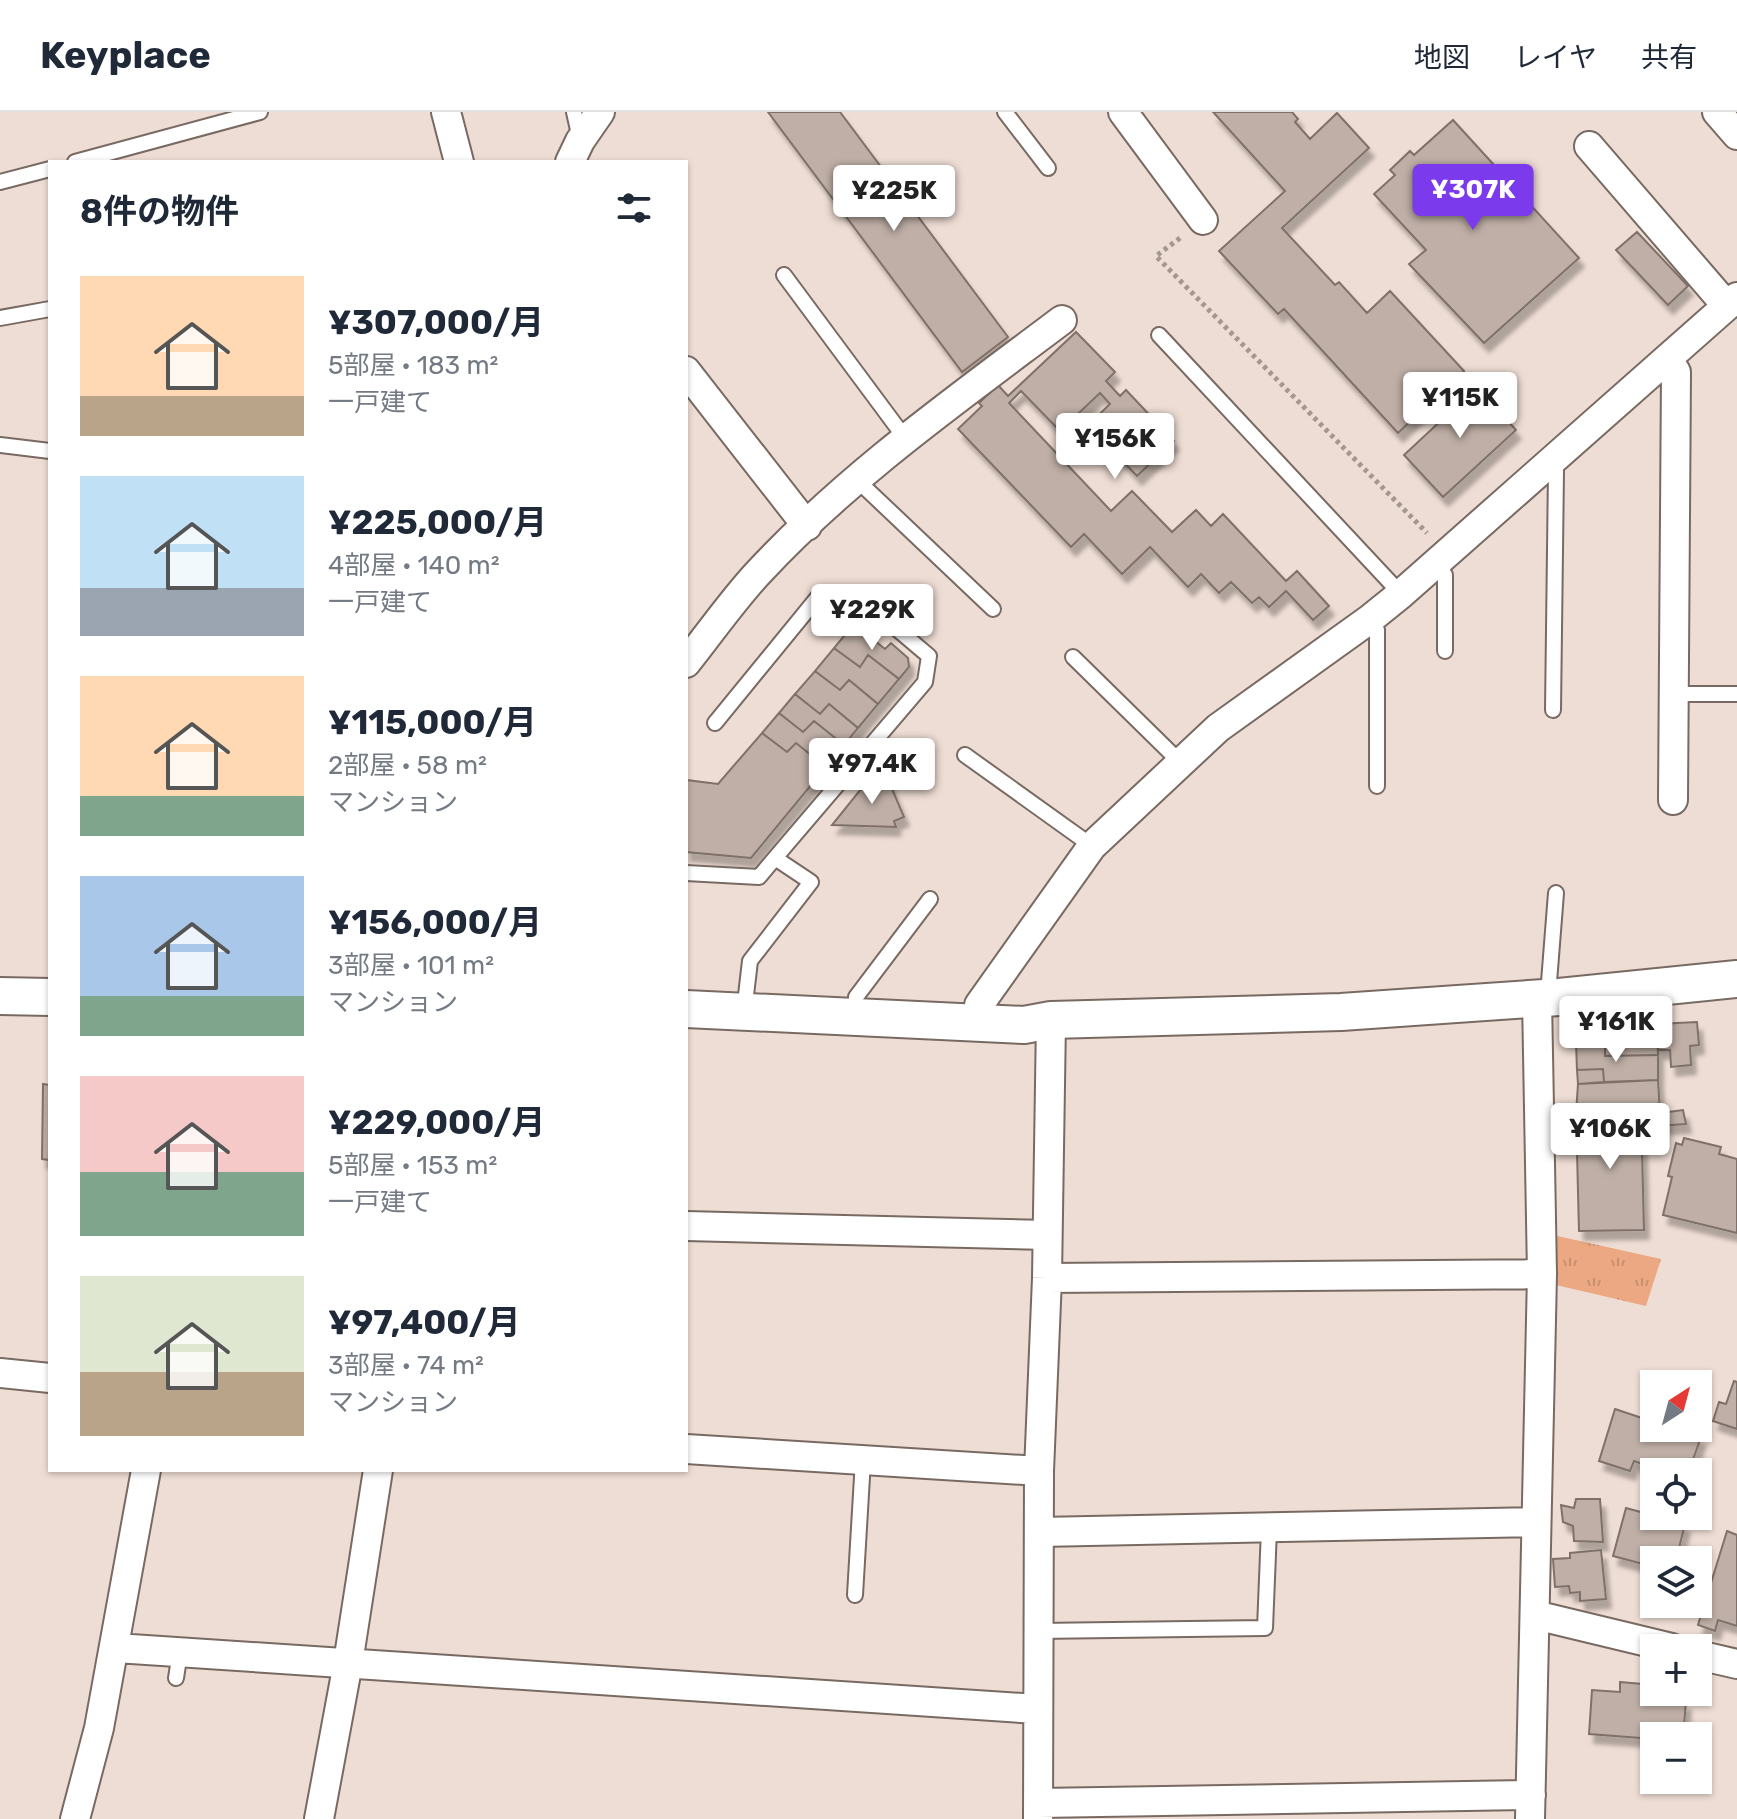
<!DOCTYPE html>
<html lang="ja">
<meta charset="utf-8">
<style>
body{margin:0;font-family:Rubik,"Noto Sans JP",sans-serif;background:#f2f2f3;color:#1f2937;height:100vh;display:flex;flex-direction:column;font-size:30px;white-space:nowrap}
*{box-sizing:border-box;margin:0}
p{font-size:26px;color:#747a83}
.icon{flex:none;width:44px;height:44px;fill:none;stroke:currentColor;stroke-width:2;stroke-linecap:round;stroke-linejoin:round}
.map{position:relative;flex:1;overflow:hidden}
.details{position:absolute;left:48px;top:48px;width:640px;height:1312px;display:flex;flex-direction:column;background:#fff;border-radius:0px;box-shadow:0 2px 6px #0004}
.details>*{flex:none}
.needle{width:52px;rotate:36deg}
.tools{position:absolute;left:1640px;top:1258px;display:grid;gap:16px}
.tools a{display:grid;place-items:center;width:72px;height:72px;border-radius:0px;background:#fff;box-shadow:0 2px 6px #0004;font-size:40px}
.price{position:absolute;translate:-50% -68px;padding:0 18px;border-radius:8px;background:#fff;color:#222;font-size:26px;line-height:52px;filter:drop-shadow(0 2px 4px #0008)}
.price::after{content:'';position:absolute;left:50%;top:48px;width:24px;height:18px;margin-left:-12px;background:inherit;clip-path:polygon(0 0,100% 0,50% 100%)}
.price.active{background:#7c3aed;color:#fff}
ul{padding:0;list-style:none}
li{display:flex;align-items:center;gap:24px;height:200px;padding:0 32px}
li span{display:grid;place-items:center;flex:none;width:224px;height:160px;border-radius:0px;color:#555}
li>.icon{margin-inline-start:auto}
span .icon{width:96px;height:96px;fill:#fffc;stroke-width:1}
li b{font-size:34px}
h2{display:flex;justify-content:space-between;align-items:center;height:96px;padding:0 32px;font-size:34px}
header{display:flex;align-items:center;gap:48px;box-sizing:border-box;height:112px;padding:0 40px;background:#fff;border-bottom:2px solid #e0e1e3}
header strong{font-size:38px}
nav{display:flex;gap:44px;margin-inline-start:auto;font-size:28px}
.map>svg:first-child{display:block}
</style>
<header>
<strong>Keyplace</strong>
<nav><a>地図</a><a>レイヤ</a><a>共有</a></nav>
</header>
<div class="map">
<svg width="1737" height="1707" viewBox="0 0 1737 1707">
<defs>
<pattern id="park-tufts" width="24" height="20" patternUnits="userSpaceOnUse" patternTransform="scale(2)"><rect width="24" height="20" fill="#eba882"/><path d="M3 7l-1-3M5 7V3M7 7l1-3M15 17l-1-3M17 17v-4M19 17l1-3" fill="none" stroke="#c99070"/></pattern>
<filter id="shadow"><feDropShadow dx="5" dy="9" stdDeviation="2" flood-color="#0004"/></filter>
</defs>
<rect width="100%" height="100%" fill="#eeddd4"/>
<path fill="url(#park-tufts)" d="M 1553,1123 L 1661,1147 L 1646,1194 L 1556,1173 Z"/>
<path fill="#bfafa6" stroke="#7f7169" stroke-width="2" filter="url(#shadow)" d="M 768,0 L 840,0 L 1008,225 L 962,260 Z
M 1213,0 L 1292,0 L 1298,7 L 1295,10 L 1310,27 L 1337,1 L 1369,36 L 1282,116 L 1335,173 L 1339,170 L 1367,201 L 1390,179 L 1464,259 L 1398,321 L 1284,197 L 1278,202 L 1219,139 L 1285,79 Z
M 1453,8 L 1579,146 L 1484,231 L 1409,152 L 1426,138 L 1374,82 L 1395,63 L 1390,58 L 1410,39 L 1414,43 Z
M 1637,120 L 1688,174 L 1668,193 L 1616,138 Z
M 1076,220 L 1115,260 L 1106,269 L 1120,284 L 1126,278 L 1174,329 L 1137,364 L 1088,313 L 1110,292 L 1100,281 L 1060,319 L 1021,279 L 1009,291 L 1111,399 L 1132,379 L 1172,420 L 1196,398 L 1211,414 L 1223,402 L 1286,469 L 1297,459 L 1329,494 L 1313,508 L 1286,479 L 1269,495 L 1259,485 L 1252,491 L 1231,470 L 1219,481 L 1201,462 L 1188,475 L 1150,435 L 1122,462 L 1084,422 L 1071,435 L 958,317 L 982,294 L 979,291 L 998,273 L 1008,284 Z
M 1469,265 L 1516,318 L 1443,385 L 1404,343 L 1462,289 L 1453,279 Z
M 854,512 L 885,537 L 891,531 L 908,546 L 909,555 L 899,567 L 868,543 L 860,555 L 834,536 Z
M 834,536 L 860,555 L 868,543 L 899,567 L 878,592 L 849,568 L 840,578 L 815,559 Z
M 815,559 L 840,578 L 849,568 L 878,592 L 858,616 L 829,592 L 820,602 L 795,582 Z
M 795,582 L 820,602 L 829,592 L 858,616 L 844,633 L 814,609 L 803,620 L 779,601 Z
M 779,601 L 803,620 L 814,609 L 844,633 L 826,655 L 796,631 L 787,640 L 762,621 Z
M 762,621 L 787,640 L 796,631 L 826,655 L 751,746 L 686,740 L 686,668 L 718,672 Z
M 873,662 L 877,669 L 887,665 L 904,705 L 894,709 L 896,715 L 832,713 Z
M 1697,910 L 1699,933 L 1690,934 L 1691,953 L 1671,955 L 1670,938 L 1658,938 L 1657,912 Z
M 1657,912 L 1658,943 L 1605,944 L 1605,930 L 1576,931 L 1576,914 Z
M 1605,930 L 1605,944 L 1658,943 L 1658,968 L 1604,970 L 1603,957 L 1577,958 L 1576,931 Z
M 1603,957 L 1604,970 L 1578,972 L 1577,958 Z
M 1658,968 L 1660,1001 L 1683,998 L 1686,1012 L 1642,1015 L 1641,999 L 1576,1001 L 1578,972 Z
M 43,972 L 50,973 L 50,1048 L 42,1047 Z
M 1641,999 L 1644,1118 L 1579,1119 L 1576,1001 Z
M 1684,1026 L 1721,1035 L 1719,1042 L 1737,1047 L 1737,1121 L 1663,1103 L 1672,1065 L 1668,1064 L 1676,1031 L 1682,1033 Z
M 1734,1269 L 1737,1270 L 1737,1317 L 1713,1309 L 1719,1290 L 1726,1292 Z
M 1615,1297 L 1654,1310 L 1654,1316 L 1673,1316 L 1701,1325 L 1690,1356 L 1673,1351 L 1670,1360 L 1666,1360 L 1634,1349 L 1630,1359 L 1599,1349 Z
M 1576,1387 L 1600,1387 L 1603,1430 L 1574,1429 L 1573,1414 L 1563,1410 L 1561,1393 L 1574,1396 Z
M 1626,1396 L 1685,1412 L 1676,1448 L 1654,1448 L 1654,1462 L 1646,1460 L 1647,1453 L 1613,1444 Z
M 1727,1419 L 1737,1423 L 1737,1514 L 1718,1508 L 1715,1519 L 1698,1513 Z
M 1601,1438 L 1606,1487 L 1580,1489 L 1580,1480 L 1570,1481 L 1569,1474 L 1555,1475 L 1553,1447 L 1570,1446 L 1570,1441 Z
M 1620,1570 L 1654,1573 L 1654,1580 L 1661,1580 L 1661,1588 L 1686,1590 L 1683,1624 L 1654,1624 L 1654,1627 L 1589,1622 L 1592,1578 L 1620,1580 Z"/>
<g fill="none" stroke-linecap="round" stroke-linejoin="round">
<g stroke="#786a62" stroke-width="18">
<path id="service" d="M 574,0 L 580,27
M 1005,0 L 1048,56
M 75,50 L 260,0
M 0,70 L 50,57
M 784,163 L 905,326
M 0,206 L 50,197
M 1159,223 L 1401,482
M 0,333 L 50,339
M 1549,350 L 1556,359 L 1553,598
M 857,368 L 993,497
M 1436,451 L 1445,463 L 1445,539
M 1370,507 L 1377,518 L 1377,674
M 1073,545 L 1181,651
M 1672,582 L 1737,582
M 715,611 L 818,485 L 871,495 L 929,544 L 925,570 L 775,746 L 811,770 L 750,849 L 744,900
M 965,643 L 1092,734
M 686,761 L 759,765 L 775,746
M 1556,781 L 1549,870 L 1557,882
M 855,905 L 856,885 L 930,787
M 855,1483 L 863,1348
M 1037,1519 L 1265,1516 L 1269,1417
M 176,1566 L 180,1540"/>
</g>
<g stroke="#786a62" stroke-width="32">
<path id="minor" d="M 446,0 L 459,50
M 1123,0 L 1203,108
M 1717,0 L 1737,23
M 1589,34 L 1727,194
M 570,50 L 580,29 L 600,0
M 1668,247 L 1676,260 L 1673,688
M 686,259 L 807,414
M 686,551 C 710,521 732,489 758,461 C 848,364 957,287 1062,208
M 977,912 L 979,893 L 1092,734 L 1218,616 L 1370,507 L 1401,482 L 1737,185
M 686,1114 L 1047,1123
M 1047,1166 L 1542,1162
M 0,1261 L 50,1266
M 686,1337 L 1039,1359
M 1040,1420 L 1535,1410
M 1535,1503 L 1672,1536
M 116,1536 L 1037,1597
M 1698,1543 L 1737,1552
M 1039,1691 L 1531,1683
M 75,1707 L 99,1616 L 146,1358
M 319,1707 L 348,1551 L 378,1358
M 1038,1707 L 1039,1359 L 1047,1166 L 1051,908
M 1530,1707 L 1542,1162 L 1537,886"/>
</g>
<g stroke="#786a62" stroke-width="40">
<path id="tertiary" d="M 0,884 L 50,885
M 686,897 L 1024,913 L 1051,908 L 1341,900 L 1559,885 L 1737,867"/>
</g>
<path stroke="#a39790" stroke-width="5" stroke-dasharray="4 4" stroke-linecap="butt" d="M 1180,126 L 1156,144 L 1427,421"/>
<use href="#service" stroke="#fff" stroke-width="14"/>
<use href="#minor" stroke="#fff" stroke-width="28"/>
<use href="#tertiary" stroke="#fff" stroke-width="36"/>
</g>
</svg>
<div class="tools">
<a><svg class="needle" viewBox="-14 -14 28 28"><path d="M0-13l5 13h-10z" fill="#e53935"/><path d="M0 13l5-13h-10z" fill="#747a83"/></svg></a>
<a><svg class="icon" aria-label="locate" viewBox="0 0 24 24"><circle cx="12" cy="12" r="6"/><path d="M12 2v4M12 18v4M2 12h4M18 12h4"/></svg></a>
<a><svg class="icon" aria-label="layers" viewBox="0 0 24 24"><path d="M12 4l9 5-9 5-9-5zM3 14l9 5 9-5"/></svg></a>
<a>+</a>
<a>−</a>
</div>
<b class="price active" style="left:1473px;top:120px">¥307K</b>
<b class="price" style="left:894px;top:121px">¥225K</b>
<b class="price" style="left:1460px;top:328px">¥115K</b>
<b class="price" style="left:1115px;top:369px">¥156K</b>
<b class="price" style="left:872px;top:540px">¥229K</b>
<b class="price" style="left:872px;top:694px">¥97.4K</b>
<b class="price" style="left:1616px;top:952px">¥161K</b>
<b class="price" style="left:1610px;top:1059px">¥106K</b>
<section class="details">
<h2>8件の物件<svg class="icon" aria-label="filters" viewBox="0 0 24 24"><path d="M4 7h16M4 17h16"/><circle cx="9" cy="7" r="2"/><circle cx="15" cy="17" r="2"/></svg></h2>
<ul>
<li><span style="background:linear-gradient(#ffd9b3 75%,#b9a48a 0)"><svg class="icon" aria-label="home" viewBox="0 0 24 24"><path d="M3 11l9-7 9 7M6 9v11h12V9"/></svg></span><div><b>¥307,000/月</b><p>5部屋 · 183 m²</p><p>一戸建て</p></div></li>
<li><span style="background:linear-gradient(#bfe0f5 70%,#9aa5b1 0)"><svg class="icon" aria-label="home" viewBox="0 0 24 24"><path d="M3 11l9-7 9 7M6 9v11h12V9"/></svg></span><div><b>¥225,000/月</b><p>4部屋 · 140 m²</p><p>一戸建て</p></div></li>
<li><span style="background:linear-gradient(#ffd9b3 75%,#7fa58c 0)"><svg class="icon" aria-label="home" viewBox="0 0 24 24"><path d="M3 11l9-7 9 7M6 9v11h12V9"/></svg></span><div><b>¥115,000/月</b><p>2部屋 · 58 m²</p><p>マンション</p></div></li>
<li><span style="background:linear-gradient(#a9c7e8 75%,#7fa58c 0)"><svg class="icon" aria-label="home" viewBox="0 0 24 24"><path d="M3 11l9-7 9 7M6 9v11h12V9"/></svg></span><div><b>¥156,000/月</b><p>3部屋 · 101 m²</p><p>マンション</p></div></li>
<li><span style="background:linear-gradient(#f6c9c9 60%,#7fa58c 0)"><svg class="icon" aria-label="home" viewBox="0 0 24 24"><path d="M3 11l9-7 9 7M6 9v11h12V9"/></svg></span><div><b>¥229,000/月</b><p>5部屋 · 153 m²</p><p>一戸建て</p></div></li>
<li><span style="background:linear-gradient(#dfe7d0 60%,#b9a48a 0)"><svg class="icon" aria-label="home" viewBox="0 0 24 24"><path d="M3 11l9-7 9 7M6 9v11h12V9"/></svg></span><div><b>¥97,400/月</b><p>3部屋 · 74 m²</p><p>マンション</p></div></li>
</ul>
</section>
</div>
